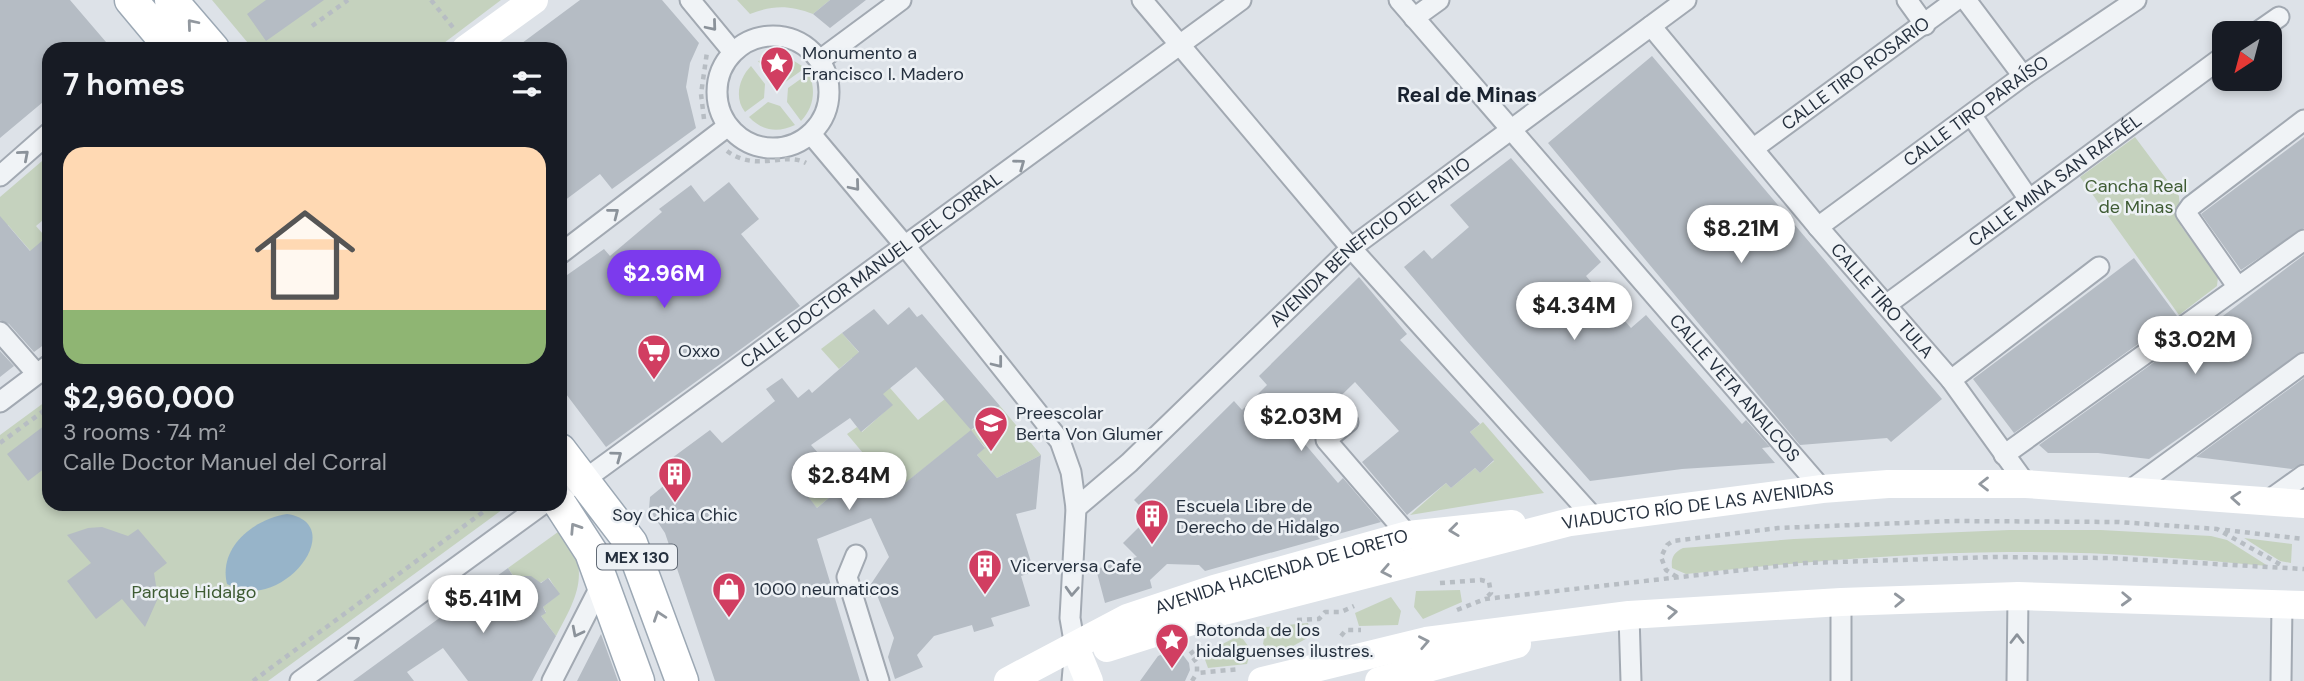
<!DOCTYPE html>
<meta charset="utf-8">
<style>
body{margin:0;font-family:"DM Sans",sans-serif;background:#20242c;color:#f1f3f6;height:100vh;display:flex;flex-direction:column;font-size:26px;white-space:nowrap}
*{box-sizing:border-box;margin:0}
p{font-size:23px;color:#9ea1a6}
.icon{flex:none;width:38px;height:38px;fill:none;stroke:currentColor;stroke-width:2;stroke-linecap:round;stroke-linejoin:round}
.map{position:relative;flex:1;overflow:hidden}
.details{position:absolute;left:42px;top:42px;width:525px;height:469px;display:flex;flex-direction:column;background:#171b24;border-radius:21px;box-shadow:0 4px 10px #0003}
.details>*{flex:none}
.needle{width:46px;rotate:216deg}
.fabs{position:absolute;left:2212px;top:21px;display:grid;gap:14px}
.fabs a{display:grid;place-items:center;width:70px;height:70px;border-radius:14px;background:#171b24;box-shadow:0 4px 10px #0003;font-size:35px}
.price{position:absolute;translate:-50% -60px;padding:0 16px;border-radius:24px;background:#fff;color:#222;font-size:23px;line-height:46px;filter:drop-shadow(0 2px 4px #0008)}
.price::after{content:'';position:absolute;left:50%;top:42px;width:21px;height:16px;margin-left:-10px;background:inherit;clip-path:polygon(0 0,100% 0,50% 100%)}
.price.on{background:#7c3aed;color:#fff}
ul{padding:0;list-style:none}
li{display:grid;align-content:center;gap:14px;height:371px;padding:0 21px}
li+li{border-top:2px solid #363941}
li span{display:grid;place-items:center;height:217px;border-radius:21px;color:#555}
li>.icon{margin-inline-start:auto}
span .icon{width:126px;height:126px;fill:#fffc;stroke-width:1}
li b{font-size:30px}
h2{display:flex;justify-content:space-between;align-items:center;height:84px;padding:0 21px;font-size:30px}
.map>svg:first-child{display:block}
</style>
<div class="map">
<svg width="2304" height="681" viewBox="0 0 2304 681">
<rect width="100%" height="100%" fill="#dde2e8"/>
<path fill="#c5d2be" d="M 212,0 L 501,0 L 436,49 L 253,49 Z
M 737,0 L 830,0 L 813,14 C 790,5 772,5 750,14 Z
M 785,55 L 805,68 L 784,83 L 772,80 L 758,61 Z
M 751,66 L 765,84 L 764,98 L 745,112 C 734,98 739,78 751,66 Z
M 809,73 C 816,90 814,107 801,121 L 787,102 L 788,88 Z
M 768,102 L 780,106 L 795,125 C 778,133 762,131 749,117 Z
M 2135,137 L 2179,196 L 2181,226 L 2218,277 L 2217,286 L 2179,315 L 2080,177 Z
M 49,155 L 49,215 L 36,226 L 49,241 L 33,254 L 8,225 L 0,231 L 0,197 Z
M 842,333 L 918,420 L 945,399 L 972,430 L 1000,406 L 1041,455 L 997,478 L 977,455 L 985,447 L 971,431 L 895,491 L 847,434 L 857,427 L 862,432 L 892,405 L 852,358 L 839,369 L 821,349 Z
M 49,399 L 49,504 L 510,504 L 268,681 L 0,681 L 0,435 Z
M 1483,422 L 1544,493 L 1410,515 L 1446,483 L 1451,488 L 1475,468 L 1480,473 L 1494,461 L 1470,432 Z
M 819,454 L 844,485 L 817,508 L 791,477 Z
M 2009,530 L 2101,530 L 2211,536 L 2227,540 L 2268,566 C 2182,558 2095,551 2008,552 C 1900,553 1793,563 1686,574 L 1672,568 C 1671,558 1673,553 1683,548 L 1794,539 Z
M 558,532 C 563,538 572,546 575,554 C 587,583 569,611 556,636 L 541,616 L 546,612 L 543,607 L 559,594 L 549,578 L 538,584 L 528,576 L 518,583 L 508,568 Z
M 2244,538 L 2292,544 L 2291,563 L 2280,561 Z
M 1460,590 L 1462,602 L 1423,619 L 1414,607 L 1416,591 Z
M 1391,597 L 1401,611 L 1398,625 L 1359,626 L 1355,613 Z
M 1308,623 L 1311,636 L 1275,656 L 1263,644 L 1266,627 Z
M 1240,635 L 1251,650 L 1247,664 L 1208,668 L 1203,654 Z"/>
<path fill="#97b4c9" d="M 287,514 C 351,524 281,616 227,584 C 218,547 254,519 287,514 Z"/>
<path fill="#b5bcc4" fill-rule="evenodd" d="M 0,0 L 70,0 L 112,49 L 49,49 L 49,97 L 0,138 Z
M 266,0 L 324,0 L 266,41 L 247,14 Z
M 580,0 L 662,0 L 699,43 L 690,63 L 686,87 L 696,128 L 612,189 L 600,174 L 560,204 L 560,49 L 514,49 Z
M 830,0 L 866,0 L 830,28 L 813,14 Z
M 1652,56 L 1942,399 L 1891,442 L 1887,438 L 1800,445 L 1548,143 Z
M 2304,137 L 2304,228 L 2241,270 L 2201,214 Z
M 1511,158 L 1601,262 L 1586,276 L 1631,328 L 1646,315 L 1742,424 L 1746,420 L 1770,447 L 1762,448 L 1775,463 L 1682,469 L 1590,481 L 1465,339 L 1404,267 L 1424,250 L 1432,259 L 1469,227 L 1450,205 Z
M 729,182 L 759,219 L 741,234 L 800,306 L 606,447 L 560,386 L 560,280 L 604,249 L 610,256 L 662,212 L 659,209 L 691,185 L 704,202 Z
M 0,216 L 30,251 L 49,235 L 49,341 L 34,352 L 9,324 L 0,320 Z
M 2304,255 L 2304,351 L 2149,459 L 2098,453 L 2048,453 L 2039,445 L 2192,335 L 2194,338 L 2211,325 Z
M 2134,258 L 2177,316 L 2014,433 L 1973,379 Z
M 1359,277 L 1407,334 L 1400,340 L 1480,424 L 1470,432 L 1494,460 L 1480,473 L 1475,468 L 1451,488 L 1446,483 L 1407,515 L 1362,462 L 1399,431 L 1355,382 L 1299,437 L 1338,483 L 1343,478 L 1381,522 L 1205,571 L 1199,565 L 1167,564 L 1150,580 L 1152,588 L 1105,603 L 1096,569 L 1137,557 L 1123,543 L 1150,516 L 1134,500 L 1234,401 L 1242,410 L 1267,385 L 1259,376 Z
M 909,307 L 917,317 L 922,314 L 1000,406 L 971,430 L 985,448 L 977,455 L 997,478 L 1041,455 L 1036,509 L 1016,514 L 1031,562 L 1027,563 L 1030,573 L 1021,576 L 1030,606 L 991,618 L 994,626 L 974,632 L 972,625 L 934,636 L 917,655 L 923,667 L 895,679 L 888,657 L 894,638 L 877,595 L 866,598 L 865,593 L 889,557 L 871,518 L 817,539 L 860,681 L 715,681 L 665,533 L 649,509 L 650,497 L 682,471 L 672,458 L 710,430 L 722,443 L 775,401 L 766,389 L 782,378 L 798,398 L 809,389 L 812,393 L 859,352 L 842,333 L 874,309 L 888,325 ZM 916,367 L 971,430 L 895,491 L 889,484 L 865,488 L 855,476 L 817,508 L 792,476 L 819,454 L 811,445 L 850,418 L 861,432 L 893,405 L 883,394 Z
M 0,351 L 14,366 L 0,377 Z
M 2304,378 L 2304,463 L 2292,469 L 2196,457 Z
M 49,422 L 49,465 L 28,481 L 7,454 Z
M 102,527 L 128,536 L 138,529 L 167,563 L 154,573 L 158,598 L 145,627 L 122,599 L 96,619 L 67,581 L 91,563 L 67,535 L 88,528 Z
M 508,568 L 513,576 L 531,576 L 541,583 L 548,578 L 560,594 L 543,607 L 546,613 L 541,616 L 556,636 L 532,681 L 468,681 L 443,648 L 407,672 L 414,681 L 353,681 Z
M 601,634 L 618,681 L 577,681 Z
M 1169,651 L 1183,655 L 1189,663 L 1190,670 L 1185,681 L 1140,681 L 1158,656 Z"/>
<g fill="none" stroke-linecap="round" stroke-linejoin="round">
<g stroke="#a2a9b2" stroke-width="23">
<g id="street">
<path d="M 690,0 L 733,52"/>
<path d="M 1142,0 L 1351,248 L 1595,519"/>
<path id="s1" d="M 1399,0 L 1822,489"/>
<path d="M 1907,0 L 1925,25"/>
<path d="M 1966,0 L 2023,76"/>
<path d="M 1414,18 L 1439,0"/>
<path id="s2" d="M 1651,26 L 1818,227 L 1951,380 L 2026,484"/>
<path d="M 2256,33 L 2279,17"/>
<circle cx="773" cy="92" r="56"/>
<path d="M 820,60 L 901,0"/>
<path d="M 1972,116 L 2028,198"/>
<path d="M 811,134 L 906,247 L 1060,441 L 1071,472 L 1076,508 L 1070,618 L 1075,647 L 1072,681"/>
<path id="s3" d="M 1754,148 L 1956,0"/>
<path d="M 0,176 L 49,133"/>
<path id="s4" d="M 1818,227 L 2023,76 L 2136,0"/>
<path d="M 560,254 L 728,126"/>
<path d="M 2237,286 L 2186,213 L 2191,206 L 2304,120"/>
<path id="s5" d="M 1886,305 L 2224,56"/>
<path d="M 0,332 L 37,374"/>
<path d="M 1951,380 L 2099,267"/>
<path d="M 0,402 L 49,365"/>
<path d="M 1348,422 L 1326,440 L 1408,535"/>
<path d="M 2004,455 L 2304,240"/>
<path d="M 2129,491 L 2304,363"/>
<path id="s6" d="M 560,493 L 584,480 L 1241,0"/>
<path d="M 2269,500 L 2304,475"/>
<path id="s7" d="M 1076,508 L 1129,463 L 1351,248 L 1686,0"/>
<path d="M 856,555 L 847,577 L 879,681"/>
<path d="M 1841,602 L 1841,681"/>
<path d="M 1629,615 L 1631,681"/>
<path d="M 300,681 L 543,504"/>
<path d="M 552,681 L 602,583"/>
<path d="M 2017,681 L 2018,596"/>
<path d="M 2281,681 L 2282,604"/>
</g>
</g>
<g stroke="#9ca8b4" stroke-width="35">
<path id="primary" d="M 131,0 L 172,49
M 171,0 L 213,49
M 560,450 L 631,543 L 682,681
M 560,504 L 591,552 L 638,681"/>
</g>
<path stroke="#b7bdc3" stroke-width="4.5" stroke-dasharray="5 5" stroke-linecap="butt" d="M 431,0 L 455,30
M 312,26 L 348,0
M 704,119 L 701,94 L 707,52
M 727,151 C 757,173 784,151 806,163
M 0,443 L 49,407
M 2225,530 L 2304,539
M 1677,577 L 1666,570 L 1661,557 L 1667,545 L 1673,541 L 1778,528 L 1953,521 L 2119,522 L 2217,529 L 2283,566
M 1440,583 L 1481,580 L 1489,582 L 1491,593 L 1485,599
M 1457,610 L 1485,599 L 1805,563 L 1994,557 L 2108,558 L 2304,569
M 1297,620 L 1319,619 L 1325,612 L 1341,612 L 1354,606
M 1341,636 L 1346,630 L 1361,630
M 1202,645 L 1190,654 L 1197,663 L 1197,673 L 1240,669
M 253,681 L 494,504
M 1192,681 L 1197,673"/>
<use href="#street" stroke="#f0f3f6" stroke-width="19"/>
<g stroke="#fff" stroke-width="28">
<path d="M 466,49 L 534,0"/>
<path d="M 1075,647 L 1089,681"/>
<path id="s8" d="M 1107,648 L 1224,611 L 1570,522 L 1822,489 L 1888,484 L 2026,484 L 2304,504"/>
<path id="s9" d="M 1008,681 L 1127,618 L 1214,589 L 1408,535 L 1512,524"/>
<path d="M 1262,681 L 1426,641 L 1629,615 L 1841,602 L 2018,596 L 2304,605"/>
<path d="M 1379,681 L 1517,644"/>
</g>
<use href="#primary" stroke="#fff" stroke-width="32"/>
</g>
<defs><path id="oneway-chevron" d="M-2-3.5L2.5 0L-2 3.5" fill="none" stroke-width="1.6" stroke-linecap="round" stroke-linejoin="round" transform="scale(1.75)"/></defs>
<g stroke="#92989f">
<use href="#oneway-chevron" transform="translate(192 24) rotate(-130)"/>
<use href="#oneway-chevron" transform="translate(1984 484) rotate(180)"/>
<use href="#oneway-chevron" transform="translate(2236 498) rotate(-176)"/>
<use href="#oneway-chevron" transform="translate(575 528) rotate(-123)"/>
<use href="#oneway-chevron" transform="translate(1454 530) rotate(173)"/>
<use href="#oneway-chevron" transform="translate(1386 571) rotate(169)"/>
<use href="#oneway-chevron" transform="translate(2126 599) rotate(2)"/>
<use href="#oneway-chevron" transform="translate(1899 600) rotate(-2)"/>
<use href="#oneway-chevron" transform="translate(1672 612) rotate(-4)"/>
<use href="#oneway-chevron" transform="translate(659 616) rotate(-109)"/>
<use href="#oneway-chevron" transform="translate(1424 642) rotate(-11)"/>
</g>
<g stroke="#8b929a">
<use href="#oneway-chevron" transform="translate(712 26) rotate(50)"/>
<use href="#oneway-chevron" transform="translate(24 155) rotate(-41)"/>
<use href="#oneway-chevron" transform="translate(1020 164) rotate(-36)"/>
<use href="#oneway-chevron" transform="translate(855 186) rotate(50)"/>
<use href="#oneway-chevron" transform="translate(614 213) rotate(-38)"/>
<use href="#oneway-chevron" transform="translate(998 363) rotate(52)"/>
<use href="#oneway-chevron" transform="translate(617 456) rotate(-36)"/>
<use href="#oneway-chevron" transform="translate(1072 591) rotate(93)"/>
<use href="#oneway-chevron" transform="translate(577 632) rotate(117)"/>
<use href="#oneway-chevron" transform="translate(2017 639) rotate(-90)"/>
<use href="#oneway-chevron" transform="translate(355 641) rotate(-36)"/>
</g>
<defs>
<g id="sight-pin" transform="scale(1.75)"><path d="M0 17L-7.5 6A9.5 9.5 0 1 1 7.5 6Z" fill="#d13e61" stroke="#edf1f5"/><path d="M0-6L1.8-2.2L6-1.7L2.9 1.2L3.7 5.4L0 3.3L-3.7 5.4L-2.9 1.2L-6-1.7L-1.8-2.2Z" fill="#fff"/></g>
<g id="supermarket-pin" transform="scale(1.75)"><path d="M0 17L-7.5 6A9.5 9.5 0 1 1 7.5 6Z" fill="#d13e61" stroke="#edf1f5"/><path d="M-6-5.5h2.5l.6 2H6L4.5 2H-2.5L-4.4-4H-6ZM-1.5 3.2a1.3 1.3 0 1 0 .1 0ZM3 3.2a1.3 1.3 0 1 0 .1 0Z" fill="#fff"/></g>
<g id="school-pin" transform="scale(1.75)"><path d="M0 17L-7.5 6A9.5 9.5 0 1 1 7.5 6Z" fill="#d13e61" stroke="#edf1f5"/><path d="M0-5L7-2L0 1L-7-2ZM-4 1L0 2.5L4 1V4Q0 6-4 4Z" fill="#fff"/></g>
<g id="building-pin" transform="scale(1.75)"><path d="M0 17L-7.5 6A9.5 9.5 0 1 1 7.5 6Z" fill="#d13e61" stroke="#edf1f5"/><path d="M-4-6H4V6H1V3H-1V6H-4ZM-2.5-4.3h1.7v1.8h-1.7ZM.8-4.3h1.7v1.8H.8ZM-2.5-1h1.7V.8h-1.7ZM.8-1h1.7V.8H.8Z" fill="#fff"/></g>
<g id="shop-pin" transform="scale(1.75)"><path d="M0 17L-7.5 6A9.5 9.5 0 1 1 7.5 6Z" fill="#d13e61" stroke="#edf1f5"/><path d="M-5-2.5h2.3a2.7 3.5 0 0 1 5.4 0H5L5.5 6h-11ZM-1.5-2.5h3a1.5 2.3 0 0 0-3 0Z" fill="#fff"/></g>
</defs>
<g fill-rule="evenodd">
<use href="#sight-pin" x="777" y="63"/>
<use href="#supermarket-pin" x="654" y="351"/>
<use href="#school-pin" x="991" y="423"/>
<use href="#building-pin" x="675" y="474"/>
<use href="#building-pin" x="1152" y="516"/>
<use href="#building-pin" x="985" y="566"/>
<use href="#shop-pin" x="729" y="589"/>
<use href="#sight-pin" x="1172" y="640"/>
</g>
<g text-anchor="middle" stroke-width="5" stroke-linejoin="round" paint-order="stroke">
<rect fill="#edf1f5" stroke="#626b76" stroke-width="2" x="597" y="544.5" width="80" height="25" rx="5"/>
<g font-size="16" font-weight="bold" fill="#26313f">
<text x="637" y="563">MEX 130</text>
</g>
<g font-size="18" fill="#26313f" stroke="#edf1f5" text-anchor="start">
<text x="802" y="59">Monumento a<tspan x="802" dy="21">Francisco I. Madero</tspan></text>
<text x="678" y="357">Oxxo</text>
<text x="1016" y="419">Preescolar<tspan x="1016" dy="21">Berta Von Glumer</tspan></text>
<text x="1176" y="512">Escuela Libre de<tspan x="1176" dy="21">Derecho de Hidalgo</tspan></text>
<text x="675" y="521" text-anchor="middle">Soy Chica Chic</text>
<text x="1010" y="572">Vicerversa Cafe</text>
<text x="754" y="595">1000 neumaticos</text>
<text x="1196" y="636">Rotonda de los<tspan x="1196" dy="21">hidalguenses ilustres.</tspan></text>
</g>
<g font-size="18" fill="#26313f" stroke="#edf1f5">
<text dy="6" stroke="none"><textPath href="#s3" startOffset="126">CALLE TIRO ROSARIO</textPath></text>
<text dy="6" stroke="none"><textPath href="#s4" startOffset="196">CALLE TIRO PARAÍSO</textPath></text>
<text dy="6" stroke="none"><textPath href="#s5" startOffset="210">CALLE MINA SAN RAFAÉL</textPath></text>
<text dy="6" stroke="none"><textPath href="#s7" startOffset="397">AVENIDA BENEFICIO DEL PATIO</textPath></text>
<text dy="6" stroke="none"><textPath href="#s6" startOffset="383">CALLE DOCTOR MANUEL DEL CORRAL</textPath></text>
<text dy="6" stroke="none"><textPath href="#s2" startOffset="359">CALLE TIRO TULA</textPath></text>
<text dy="6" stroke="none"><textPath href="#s1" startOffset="513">CALLE VETA ANALCOS</textPath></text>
<text dy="6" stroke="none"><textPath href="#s8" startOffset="609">VIADUCTO RÍO DE LAS AVENIDAS</textPath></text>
<text dy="6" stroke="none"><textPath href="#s9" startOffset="296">AVENIDA HACIENDA DE LORETO</textPath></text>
</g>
<g font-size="18" fill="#3e5b33" stroke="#edf1f5">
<text x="2136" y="192">Cancha Real<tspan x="2136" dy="21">de Minas</tspan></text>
<text x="194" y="598">Parque Hidalgo</text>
</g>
<g font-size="21" font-weight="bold" fill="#19222f" stroke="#edf1f5">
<text x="1467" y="102">Real de Minas</text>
</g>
</g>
</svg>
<div class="fabs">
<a><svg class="needle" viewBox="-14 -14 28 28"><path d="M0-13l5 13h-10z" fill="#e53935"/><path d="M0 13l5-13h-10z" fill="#9ea1a6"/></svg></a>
</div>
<b class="price" style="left:1741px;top:265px">$8.21M</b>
<b class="price on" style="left:664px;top:310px">$2.96M</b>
<b class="price" style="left:1574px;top:342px">$4.34M</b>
<b class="price" style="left:2195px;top:376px">$3.02M</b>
<b class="price" style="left:1301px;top:453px">$2.03M</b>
<b class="price" style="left:849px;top:512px">$2.84M</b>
<b class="price" style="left:483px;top:635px">$5.41M</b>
<section class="details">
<h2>7 homes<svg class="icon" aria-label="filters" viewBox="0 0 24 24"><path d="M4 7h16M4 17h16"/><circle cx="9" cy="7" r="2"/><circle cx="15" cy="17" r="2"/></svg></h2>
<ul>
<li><span style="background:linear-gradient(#ffd9b3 75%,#8fb573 0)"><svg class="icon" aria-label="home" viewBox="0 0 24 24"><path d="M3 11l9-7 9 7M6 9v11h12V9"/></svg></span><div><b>$2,960,000</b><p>3 rooms · 74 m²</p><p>Calle Doctor Manuel del Corral</p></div></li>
</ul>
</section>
</div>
